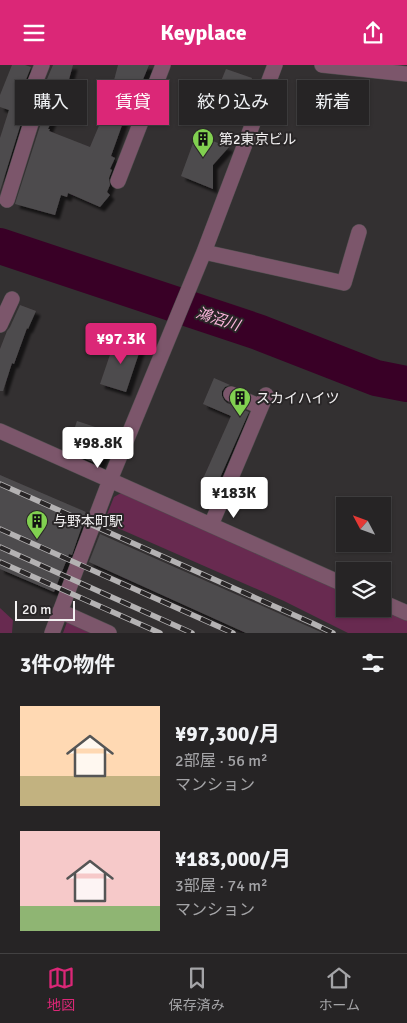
<!DOCTYPE html>
<html lang="ja">
<meta charset="utf-8">
<style>
body{margin:0;font-family:Signika,"Noto Sans JP",sans-serif;background:#2e2c2d;color:#f1f3f6;height:100vh;display:flex;flex-direction:column;font-size:19px;white-space:nowrap}
*{box-sizing:border-box;margin:0}
p{font-size:16px;color:#a4a4a7}
.icon{flex:none;width:28px;height:28px;fill:none;stroke:currentColor;stroke-width:2;stroke-linecap:round;stroke-linejoin:round}
.map{position:relative;height:568px;overflow:hidden}
.panel{display:flex;flex-direction:column;background:#262425;flex:1}
.panel>*{flex:none}
.hud{position:absolute;left:15px;top:15px;width:378px;height:45px;display:flex;gap:10px}
.needle{width:32px;rotate:311deg}
.tools{position:absolute;left:336px;top:432px;display:grid;gap:10px}
.tools a{display:grid;place-items:center;width:55px;height:55px;border-radius:0px;background:#262425;box-shadow:0 1px 4px #0004,0 0 0 1px #424142;font-size:25px}
.scale{position:absolute;left:15px;bottom:12px;width:60px;box-sizing:border-box;padding-left:5px;border:2px solid #f4f2f3;border-top:0;font-size:14px;line-height:18px;white-space:nowrap;color:#f4f2f3;-webkit-text-stroke:4px #292627;paint-order:stroke}
.price{position:absolute;translate:-50% -42px;padding:0 11px;border-radius:5px;background:#fff;color:#222;font-size:16px;line-height:32px;filter:drop-shadow(0 1px 2px #0008)}
.price::after{content:'';position:absolute;left:50%;top:30px;width:15px;height:11px;margin-left:-8px;background:inherit;clip-path:polygon(0 0,100% 0,50% 100%)}
.price.current{background:#db2777;color:#fff}
ul{padding:0;list-style:none}
li{display:flex;align-items:center;gap:15px;height:125px;padding:0 20px}
li span{display:grid;place-items:center;flex:none;width:140px;height:100px;border-radius:0px;color:#555}
li>.icon{margin-inline-start:auto}
span .icon{width:60px;height:60px;fill:#fffc;stroke-width:1}
li b{font-size:21px}
h2{display:flex;justify-content:space-between;align-items:center;height:60px;padding:0 20px;font-size:21px}
.pill{padding:0 18px;border-radius:0px;background:#262425;box-shadow:0 1px 4px #0004,0 0 0 1px #424142;font-size:18px;line-height:45px}
.pill.current{background:#db2777;color:#fff}
header{display:flex;justify-content:space-between;align-items:center;height:65px;padding:0 20px;background:#db2777;color:#fff;font-size:22px;font-weight:800}
.dock{display:flex;justify-content:space-around;align-items:center;height:70px;border-top:1px solid #424142;background:#262425;font-size:14px;color:#a4a4a7}
.dock a{display:grid;justify-items:center;gap:2px}
.dock .current{color:#db2777}
.map>svg:first-child{display:block}
</style>
<header><svg class="icon" aria-label="menu" viewBox="0 0 24 24"><path d="M4 6h16M4 12h16M4 18h16"/></svg>Keyplace<svg class="icon" aria-label="share" viewBox="0 0 24 24"><path d="M12 15V3M7 8l5-5 5 5M5 13v7h14v-7"/></svg></header>
<div class="map">
<svg width="407" height="568" viewBox="0 0 407 568">
<defs>
<filter id="shadow"><feDropShadow dx="4.5" dy="4.5" stdDeviation="1" flood-color="#0009"/></filter>
</defs>
<rect width="100%" height="100%" fill="#333031"/>
<path fill="#682a50" d="M 121,428 L 345,528 L 345,544 L 379,544 L 407,556 L 407,568 L 348,568 L 284,536 L 104,457 L 114,432 Z
M 0,543 L 13,555 L 12,568 L 0,568 Z
M 67,557 L 94,568 L 63,568 Z"/>
<g fill="none" stroke-linecap="round" stroke-linejoin="round">
<path stroke="#390026" stroke-width="36" d="M 0,181 L 258,267 L 376,313 L 407,319"/>
</g>
<path fill="#4e4b4d" filter="url(#shadow)" d="M 12,0 L 25,0 L 31,2 L 17,37 L 17,43 L 22,55 L 0,126 L 0,73 L 9,45 L 0,42 L 0,30 Z
M 53,0 L 73,0 L 68,18 L 48,64 L 50,64 L 49,66 L 90,82 L 101,56 L 112,23 L 118,0 L 149,0 L 134,36 L 131,35 L 111,91 L 115,93 L 110,104 L 112,105 L 109,113 L 110,120 L 107,127 L 110,130 L 100,142 L 68,128 L 67,132 L 61,130 L 55,150 L 15,139 L 41,58 L 41,52 L 36,40 Z
M 226,4 L 252,13 L 244,36 L 217,26 Z
M 196,70 L 229,82 L 213,100 L 213,124 L 181,111 Z
M 20,240 L 36,246 L 28,264 L 27,263 L 14,299 L 12,298 L 3,326 L 0,326 L 0,284 L 7,266 L 10,262 Z
M 116,272 L 141,282 L 126,327 L 100,319 Z
M 214,313 L 230,320 L 225,322 L 222,326 L 222,331 L 224,335 L 227,338 L 249,347 L 216,422 L 202,416 L 231,351 L 203,339 Z
M 77,356 L 113,368 L 100,400 L 67,386 Z
M 0,410 L 86,447 L 80,460 L 82,461 L 72,490 L 69,489 L 54,527 L 0,504 Z
M 100,469 L 323,568 L 246,568 L 89,497 Z"/>
<g fill="none" stroke-linecap="round" stroke-linejoin="round">
<g stroke="#524f50" stroke-width="16">
<path id="minor" d="M 322,0 L 407,9
M 118,116 L 163,0
M 7,135 L 32,55 L 26,40 L 42,0
M 204,187 L 344,218 L 359,167
M 0,260 L 12,234
M 231,329 L 261,342
M 0,366 L 345,520
M 211,460 L 266,330
M 382,537 L 407,548
M 60,546 L 109,568
M 52,568 L 110,415 L 204,187 L 275,0"/>
</g>
<use href="#minor" stroke="#7c566b" stroke-width="15"/>
<g stroke="#b4b2b3" stroke-width="5.5">
<path id="rail" d="M 0,419 L 312,558 L 333,568
M 0,464 L 233,568
M 0,482 L 192,568
M 0,497 L 160,568"/>
</g>
<use href="#rail" stroke="#292627" stroke-width="4" stroke-dasharray="11" stroke-linecap="butt"/>
</g>
<defs>
<g id="building-pin" transform="scale(1.125)"><path d="M0 17L-7.5 6A9.5 9.5 0 1 1 7.5 6Z" fill="#81d050" stroke="#292627"/><path d="M-4-6H4V6H1V3H-1V6H-4ZM-2.5-4.3h1.7v1.8h-1.7ZM.8-4.3h1.7v1.8H.8ZM-2.5-1h1.7V.8h-1.7ZM.8-1h1.7V.8H.8Z" fill="#111"/></g>
</defs>
<g fill-rule="evenodd">
<use href="#building-pin" x="203" y="74"/>
<use href="#building-pin" x="240" y="333"/>
<use href="#building-pin" x="37" y="456"/>
</g>
<g text-anchor="middle" stroke-width="4" stroke-linejoin="round" paint-order="stroke">
<g font-size="14" fill="#f4f2f3" stroke="#292627" text-anchor="start">
<text x="219" y="79">第2東京ビル</text>
<text x="256" y="338">スカイハイツ</text>
<text x="53" y="461">与野本町駅</text>
</g>
<g font-size="15" font-style="italic" fill="#ffb8df" stroke="#292627">
<text transform="translate(218 254) rotate(18)" y="5">鴻沼川</text>
</g>
</g>
</svg>
<div class="tools">
<a><svg class="needle" viewBox="-14 -14 28 28"><path d="M0-13l5 13h-10z" fill="#e53935"/><path d="M0 13l5-13h-10z" fill="#a4a4a7"/></svg></a>
<a><svg class="icon" aria-label="layers" viewBox="0 0 24 24"><path d="M12 4l9 5-9 5-9-5zM3 14l9 5 9-5"/></svg></a>
</div>
<div class="scale">20 m</div>
<b class="price current" style="left:121px;top:300px">¥97.3K</b>
<b class="price" style="left:98px;top:404px">¥98.8K</b>
<b class="price" style="left:234px;top:454px">¥183K</b>
<div class="hud">
<a class="pill">購入</a>
<a class="pill current">賃貸</a>
<a class="pill">絞り込み</a>
<a class="pill">新着</a>
</div>
</div>
<section class="panel">
<h2>3件の物件<svg class="icon" aria-label="filters" viewBox="0 0 24 24"><path d="M4 7h16M4 17h16"/><circle cx="9" cy="7" r="2"/><circle cx="15" cy="17" r="2"/></svg></h2>
<ul>
<li><span style="background:linear-gradient(#ffd9b3 70%,#c2b280 0)"><svg class="icon" aria-label="home" viewBox="0 0 24 24"><path d="M3 11l9-7 9 7M6 9v11h12V9"/></svg></span><div><b>¥97,300/月</b><p>2部屋 · 56 m²</p><p>マンション</p></div></li>
<li><span style="background:linear-gradient(#f6c9c9 75%,#8fb573 0)"><svg class="icon" aria-label="home" viewBox="0 0 24 24"><path d="M3 11l9-7 9 7M6 9v11h12V9"/></svg></span><div><b>¥183,000/月</b><p>3部屋 · 74 m²</p><p>マンション</p></div></li>
</ul>
</section>
<nav class="dock">
<a class="current"><svg class="icon" aria-label="map" viewBox="0 0 24 24"><path d="M3 6l6-2 6 2 6-2v14l-6 2-6-2-6 2zM9 4v14M15 6v14"/></svg>地図</a>
<a><svg class="icon" aria-label="saved" viewBox="0 0 24 24"><path d="M7 4h10v16l-5-4-5 4z"/></svg>保存済み</a>
<a><svg class="icon" aria-label="home" viewBox="0 0 24 24"><path d="M3 11l9-7 9 7M6 9v11h12V9"/></svg>ホーム</a>
</nav>
